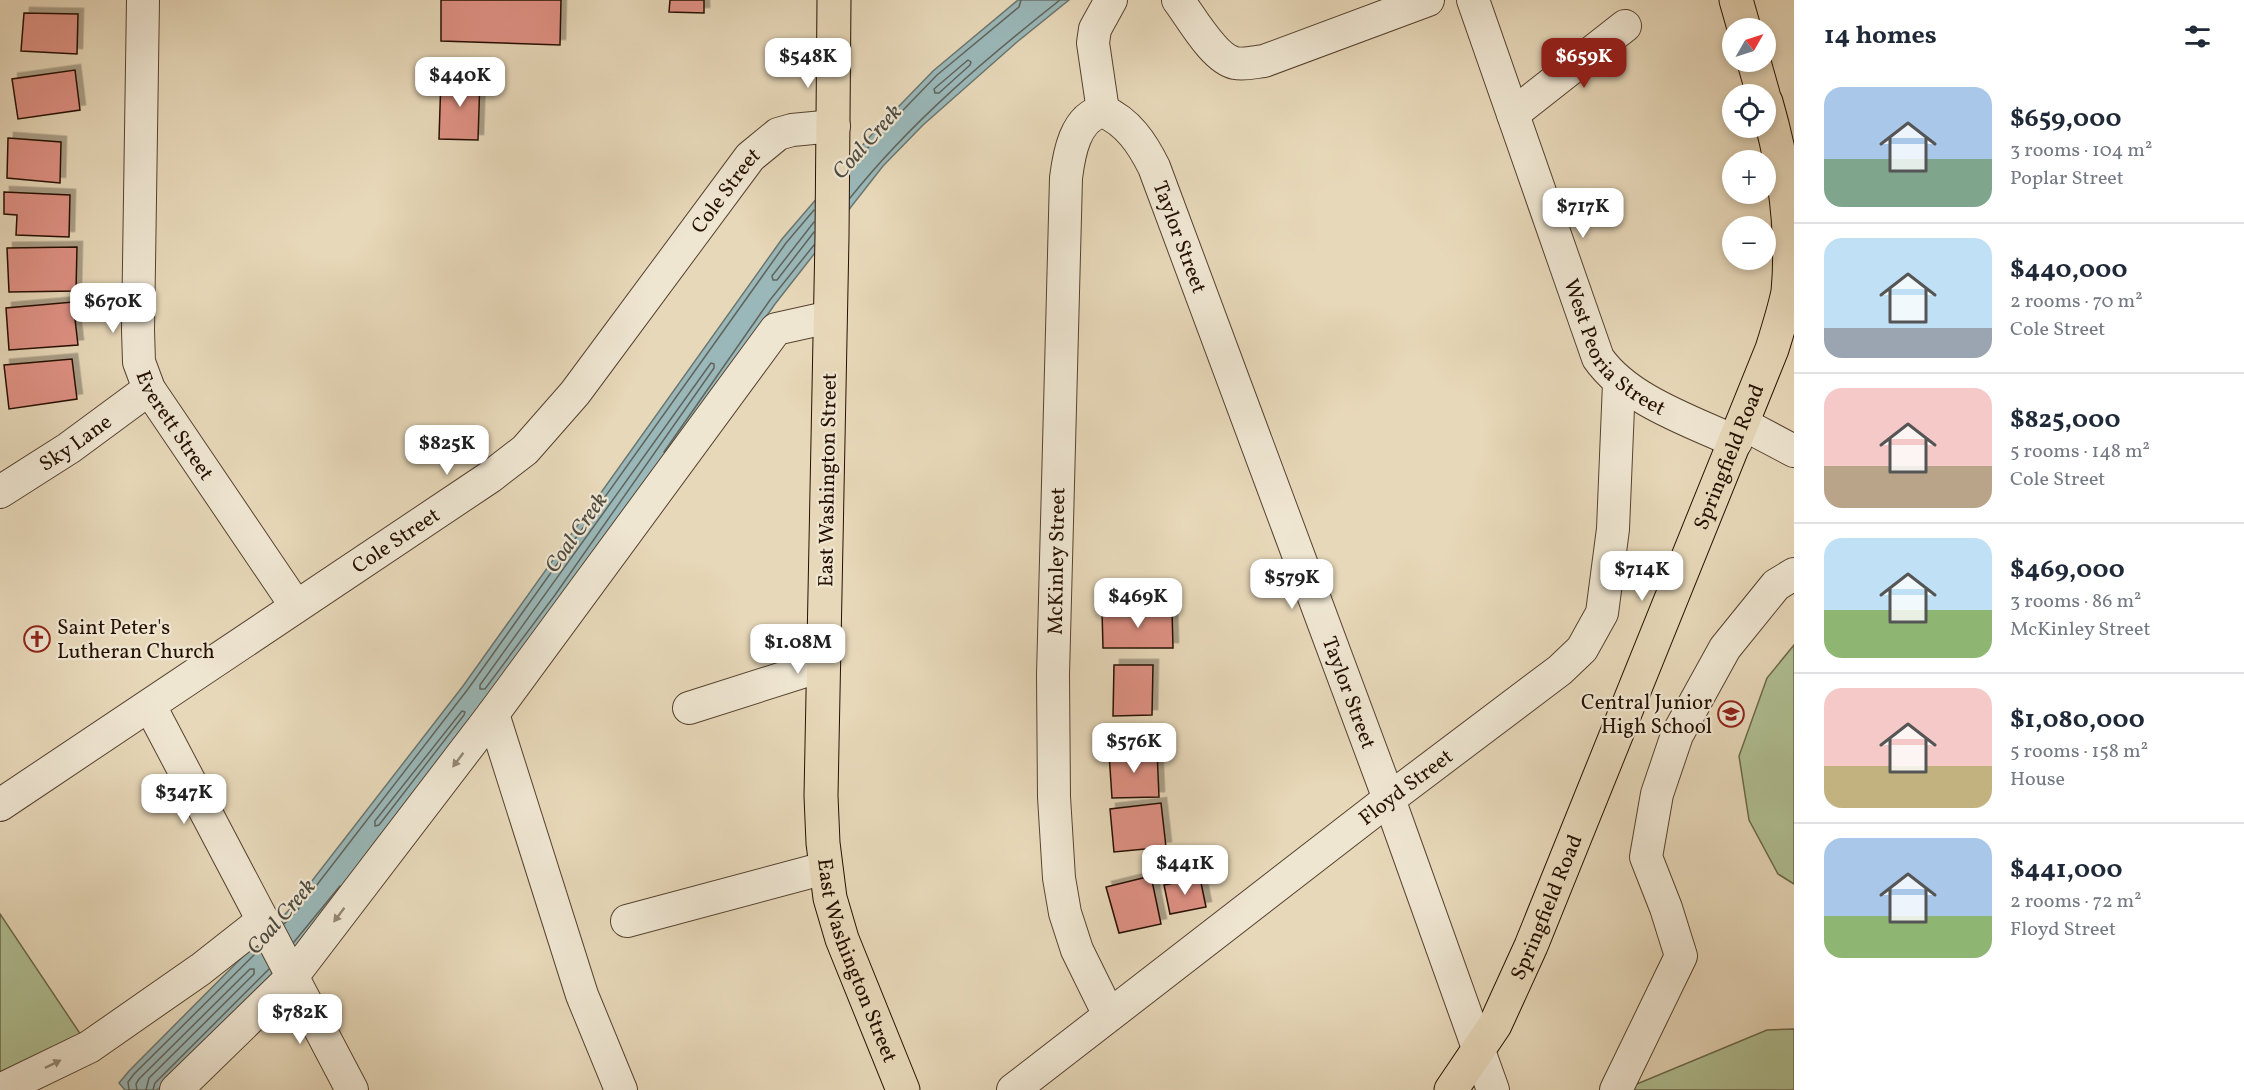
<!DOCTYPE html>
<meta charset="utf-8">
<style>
body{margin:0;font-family:Vollkorn,serif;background:#f2f2f3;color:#1f2937;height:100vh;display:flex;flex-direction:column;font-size:22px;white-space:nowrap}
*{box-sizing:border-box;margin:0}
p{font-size:20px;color:#747a83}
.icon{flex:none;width:33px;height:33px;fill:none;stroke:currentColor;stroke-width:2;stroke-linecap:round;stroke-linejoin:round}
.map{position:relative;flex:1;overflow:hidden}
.side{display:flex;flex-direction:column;background:#fff;width:450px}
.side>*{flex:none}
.needle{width:39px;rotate:51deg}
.controls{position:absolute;left:1722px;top:18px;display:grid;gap:12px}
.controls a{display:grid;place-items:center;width:54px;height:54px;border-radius:50%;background:#fff;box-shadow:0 3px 9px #0003;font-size:30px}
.price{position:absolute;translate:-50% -51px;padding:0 14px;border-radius:12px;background:#fff;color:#222;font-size:20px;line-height:39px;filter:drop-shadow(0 2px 3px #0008)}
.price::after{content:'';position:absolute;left:50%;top:36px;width:18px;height:14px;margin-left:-9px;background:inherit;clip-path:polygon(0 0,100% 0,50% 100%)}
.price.current{background:#8f2418;color:#fff}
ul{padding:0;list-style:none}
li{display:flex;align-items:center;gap:18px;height:150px;padding:0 30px}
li+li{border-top:2px solid #e0e1e3}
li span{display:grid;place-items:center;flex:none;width:168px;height:120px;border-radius:18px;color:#555}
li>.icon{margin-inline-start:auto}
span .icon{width:72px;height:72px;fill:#fffc;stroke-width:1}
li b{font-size:26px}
h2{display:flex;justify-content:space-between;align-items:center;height:72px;padding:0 30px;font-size:26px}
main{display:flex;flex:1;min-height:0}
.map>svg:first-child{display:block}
</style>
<main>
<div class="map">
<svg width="1794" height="1090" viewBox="0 0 1794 1090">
<defs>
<filter id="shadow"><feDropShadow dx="5.5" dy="-5.5" stdDeviation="0" flood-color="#0004"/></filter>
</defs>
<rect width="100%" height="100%" fill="#e7d8b9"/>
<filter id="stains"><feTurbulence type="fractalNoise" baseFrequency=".00333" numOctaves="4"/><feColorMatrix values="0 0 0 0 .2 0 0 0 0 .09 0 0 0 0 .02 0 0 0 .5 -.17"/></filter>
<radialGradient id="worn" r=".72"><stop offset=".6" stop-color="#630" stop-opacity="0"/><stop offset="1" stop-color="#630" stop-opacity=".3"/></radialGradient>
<path fill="#b0c094" stroke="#6a684a" stroke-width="1.5" d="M 1794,645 L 1794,884 L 1778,874 L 1749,820 L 1739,756 L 1767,678 Z
M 0,914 L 89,1047 L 0,1090 Z
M 1794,1029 L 1794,1090 L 1632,1090 L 1632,1086 L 1767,1030 Z"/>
<path fill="#9ab8b9" stroke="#6b756f" stroke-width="1.5" d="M 1018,0 L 1069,0 L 1017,42 L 923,125 L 883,166 L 775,304 L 566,603 L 308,935 L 264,983 L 157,1090 L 125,1090 L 119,1083 L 129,1071 L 291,908 L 463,686 L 782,239 L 873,133 L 933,71 Z"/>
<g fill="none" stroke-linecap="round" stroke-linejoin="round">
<path stroke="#60645d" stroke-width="1.5" d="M 968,60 L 971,62 L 970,65 L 939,93 L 935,93 L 934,89 Z
M 851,168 L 877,137 L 937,75 L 1019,7 L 1021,0
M 850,198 C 910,123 984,60 1060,0
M 814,232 L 777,280 L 773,280 L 772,276 L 814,222
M 711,363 L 714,364 L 714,368 L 555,595 L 485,689 L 480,689 L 480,685 Z
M 664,452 L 770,300 L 814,245
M 462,711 L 465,712 L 464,715 L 379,825 L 375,826 L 375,821 Z
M 284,924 L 296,912 L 468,689 L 786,243 L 814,210
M 294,942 L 340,886
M 129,1090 L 128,1082 L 134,1074 L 259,950
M 137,1090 L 136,1084 L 139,1079 L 250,969 L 254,969 L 254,974 L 149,1078 L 146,1090
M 153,1090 L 155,1083 L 269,969"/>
</g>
<path fill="#df9184" stroke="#251001" stroke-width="1.5" filter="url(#shadow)" d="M 441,0 L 561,0 L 560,45 L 441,41 Z
M 670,0 L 704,0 L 704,13 L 669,12 Z
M 24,13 L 78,14 L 77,54 L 21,51 Z
M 75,70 L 80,110 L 18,119 L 12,79 Z
M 441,77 L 480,78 L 478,140 L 439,139 Z
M 8,138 L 61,142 L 60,183 L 7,178 Z
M 4,192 L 70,195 L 69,237 L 16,235 L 17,215 L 4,214 Z
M 77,247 L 76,291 L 9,292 L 7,248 Z
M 73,302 L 78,345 L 9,350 L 6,308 Z
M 72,359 L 77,399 L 9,409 L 4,365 Z
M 1102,610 L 1172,610 L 1173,648 L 1103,648 Z
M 1114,665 L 1153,665 L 1152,715 L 1113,716 Z
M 1157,750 L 1159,797 L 1112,798 L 1109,753 Z
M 1161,803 L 1166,847 L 1114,852 L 1110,809 Z
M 1151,876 L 1161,924 L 1119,933 L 1106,887 Z
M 1200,878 L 1206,907 L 1170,914 L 1164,885 Z"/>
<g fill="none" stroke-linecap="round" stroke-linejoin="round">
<g stroke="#56422f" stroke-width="34">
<g id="minor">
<path id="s1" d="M 143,0 L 138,330 L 139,362 L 149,389 L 296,606"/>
<path d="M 1178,0 C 1191,17 1214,59 1235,63 C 1244,65 1255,62 1264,61 L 1428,0"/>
<path id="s2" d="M 1473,0 L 1598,358 C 1627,400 1691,421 1736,442"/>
<path id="s3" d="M 1103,111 C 1128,122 1142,143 1154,167 L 1389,799 L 1493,1090"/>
<path d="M 1103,111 C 1075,117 1069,154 1066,178 L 1053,675 L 1054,797 L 1059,878 L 1065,913 L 1077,950 L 1109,1015"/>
<path d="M 1103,111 L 1093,43 L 1095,29 L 1111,0"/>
<path d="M 1513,114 L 1625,26"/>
<path d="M 1743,424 L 1794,451"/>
<path id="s4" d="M 0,492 L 69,448 L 149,389"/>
<path d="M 150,706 L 352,1090"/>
<path d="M 689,708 L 824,665"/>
<path d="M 493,714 L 582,995 L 621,1090"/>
<path id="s5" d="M 0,805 L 490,477 L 525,450 L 575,393 L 750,157 L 778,134 L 792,130 L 834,126"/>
<path d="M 627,921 L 825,868"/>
<path d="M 0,1090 L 89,1047 L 201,969 L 262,921"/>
<path d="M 176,1090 L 292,977 L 493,714 L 776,329 L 830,317"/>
<path id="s6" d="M 1013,1090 L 1389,799 L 1560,670 L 1582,649 L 1602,613 L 1613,529 L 1619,383"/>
<path d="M 1616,1090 L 1681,956 L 1666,908 L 1646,857 L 1657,794 L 1677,735 L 1725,648 L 1776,585 L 1794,574"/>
</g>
</g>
<g stroke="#251001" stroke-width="35">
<g id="major">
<path id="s7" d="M 834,0 L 832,237 L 821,796 L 823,843 L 830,898 L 842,939 L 903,1090"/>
<path d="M 1736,0 L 1744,28"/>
<path d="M 1754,62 L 1763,94"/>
<path id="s8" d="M 1451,1090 L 1495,1025 L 1531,946 L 1772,349 C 1778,330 1784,311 1788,292 C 1794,226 1784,164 1766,102"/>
</g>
</g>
<use href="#minor" stroke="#efe6d2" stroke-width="32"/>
<use href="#major" stroke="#e7d8b9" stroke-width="33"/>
</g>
<defs><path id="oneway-solid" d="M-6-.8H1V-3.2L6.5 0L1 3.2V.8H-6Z" transform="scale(1.5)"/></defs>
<g fill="#948674">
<use href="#oneway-solid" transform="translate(458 760) rotate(127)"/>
<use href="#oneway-solid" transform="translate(339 915) rotate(127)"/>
<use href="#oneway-solid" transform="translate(53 1064) rotate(-26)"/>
</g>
<defs>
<g id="church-ring" transform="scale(1.35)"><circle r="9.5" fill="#efe6d2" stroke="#8f2418" stroke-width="1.5"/><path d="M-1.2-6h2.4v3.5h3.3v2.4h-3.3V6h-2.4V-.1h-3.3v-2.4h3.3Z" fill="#8f2418"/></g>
<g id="school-ring" transform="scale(1.35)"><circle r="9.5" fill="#efe6d2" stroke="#8f2418" stroke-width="1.5"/><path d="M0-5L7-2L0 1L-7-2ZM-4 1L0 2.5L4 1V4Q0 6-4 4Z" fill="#8f2418"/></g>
</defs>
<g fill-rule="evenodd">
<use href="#church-ring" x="37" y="639"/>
<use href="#school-ring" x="1731" y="714"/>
</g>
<g text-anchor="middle" stroke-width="4.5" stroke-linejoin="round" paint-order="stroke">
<g font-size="21" fill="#251001" stroke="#efe6d2">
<text dy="7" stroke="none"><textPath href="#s5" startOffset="962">Cole Street</textPath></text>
<text dy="7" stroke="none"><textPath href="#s3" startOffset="152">Taylor Street</textPath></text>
<text dy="7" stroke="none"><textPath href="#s2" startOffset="380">West Peoria Street</textPath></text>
<text dy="7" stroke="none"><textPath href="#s1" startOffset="435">Everett Street</textPath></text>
<text dy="7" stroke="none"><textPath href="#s4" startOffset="90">Sky Lane</textPath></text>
<text dy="7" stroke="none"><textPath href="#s8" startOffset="693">Springfield Road</textPath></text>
<text transform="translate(827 480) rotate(-89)" y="7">East Washington Street</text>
<text dy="7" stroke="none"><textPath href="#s5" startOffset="476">Cole Street</textPath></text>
<text transform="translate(1056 561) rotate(-89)" y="7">McKinley Street</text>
<text dy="7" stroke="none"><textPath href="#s3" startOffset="638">Taylor Street</textPath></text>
<text dy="7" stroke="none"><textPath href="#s6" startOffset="496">Floyd Street</textPath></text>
<text dy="7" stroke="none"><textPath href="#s8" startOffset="207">Springfield Road</textPath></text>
<text dy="7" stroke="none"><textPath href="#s7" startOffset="966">East Washington Street</textPath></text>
</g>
<g font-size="21" fill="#251001" stroke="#efe6d2" text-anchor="start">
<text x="57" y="634">Saint Peter's<tspan x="57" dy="24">Lutheran Church</tspan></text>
<text x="1712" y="709" text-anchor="end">Central Junior<tspan x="1712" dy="24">High School</tspan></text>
</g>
<g font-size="22" font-style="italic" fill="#4e4b41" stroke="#efe6d2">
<text transform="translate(866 141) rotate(-48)" y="8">Coal Creek</text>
<text transform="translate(575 532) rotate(-55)" y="8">Coal Creek</text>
<text transform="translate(280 916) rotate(-49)" y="8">Coal Creek</text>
</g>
</g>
<rect width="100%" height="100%" filter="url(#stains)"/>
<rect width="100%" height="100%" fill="url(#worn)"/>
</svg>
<div class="controls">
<a><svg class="needle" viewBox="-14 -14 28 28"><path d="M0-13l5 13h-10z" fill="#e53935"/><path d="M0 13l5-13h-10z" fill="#747a83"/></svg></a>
<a><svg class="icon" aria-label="locate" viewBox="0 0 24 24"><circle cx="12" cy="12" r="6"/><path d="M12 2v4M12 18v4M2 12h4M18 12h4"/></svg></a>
<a>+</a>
<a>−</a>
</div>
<b class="price" style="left:808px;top:89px">$548K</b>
<b class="price current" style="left:1584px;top:89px">$659K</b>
<b class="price" style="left:460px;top:108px">$440K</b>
<b class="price" style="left:1583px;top:239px">$717K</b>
<b class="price" style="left:113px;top:334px">$670K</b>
<b class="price" style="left:447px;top:476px">$825K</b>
<b class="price" style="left:1642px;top:602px">$714K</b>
<b class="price" style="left:1292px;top:610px">$579K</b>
<b class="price" style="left:1138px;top:629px">$469K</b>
<b class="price" style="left:798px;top:675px">$1.08M</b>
<b class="price" style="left:1134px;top:774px">$576K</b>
<b class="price" style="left:184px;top:825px">$347K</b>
<b class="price" style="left:1185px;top:896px">$441K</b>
<b class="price" style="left:300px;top:1045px">$782K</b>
</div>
<section class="side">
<h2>14 homes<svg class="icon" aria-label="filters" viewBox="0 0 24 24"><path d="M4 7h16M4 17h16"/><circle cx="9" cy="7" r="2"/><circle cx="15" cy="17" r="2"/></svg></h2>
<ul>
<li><span style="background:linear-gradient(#a9c7e8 60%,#7fa58c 0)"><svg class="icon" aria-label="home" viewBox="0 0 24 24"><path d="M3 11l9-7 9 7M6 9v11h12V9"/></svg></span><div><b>$659,000</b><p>3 rooms · 104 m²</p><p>Poplar Street</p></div></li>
<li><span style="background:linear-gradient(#bfe0f5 75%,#9aa5b1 0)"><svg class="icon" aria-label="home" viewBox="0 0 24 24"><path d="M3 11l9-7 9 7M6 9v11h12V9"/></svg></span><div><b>$440,000</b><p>2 rooms · 70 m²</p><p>Cole Street</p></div></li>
<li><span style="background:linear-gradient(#f6c9c9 65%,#b9a48a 0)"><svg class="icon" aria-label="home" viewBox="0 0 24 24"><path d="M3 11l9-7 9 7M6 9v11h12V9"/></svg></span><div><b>$825,000</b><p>5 rooms · 148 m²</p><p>Cole Street</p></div></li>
<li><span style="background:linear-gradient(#bfe0f5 60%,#8fb573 0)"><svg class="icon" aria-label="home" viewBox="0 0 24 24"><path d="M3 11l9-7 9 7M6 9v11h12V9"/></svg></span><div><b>$469,000</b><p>3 rooms · 86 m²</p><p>McKinley Street</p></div></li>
<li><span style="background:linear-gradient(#f6c9c9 65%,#c2b280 0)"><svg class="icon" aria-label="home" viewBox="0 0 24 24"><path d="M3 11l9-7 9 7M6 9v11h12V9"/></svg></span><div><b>$1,080,000</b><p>5 rooms · 158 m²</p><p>House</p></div></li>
<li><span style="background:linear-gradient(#a9c7e8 65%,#8fb573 0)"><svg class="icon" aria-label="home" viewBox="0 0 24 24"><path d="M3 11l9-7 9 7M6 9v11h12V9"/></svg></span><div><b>$441,000</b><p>2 rooms · 72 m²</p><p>Floyd Street</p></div></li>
</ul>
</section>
</main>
